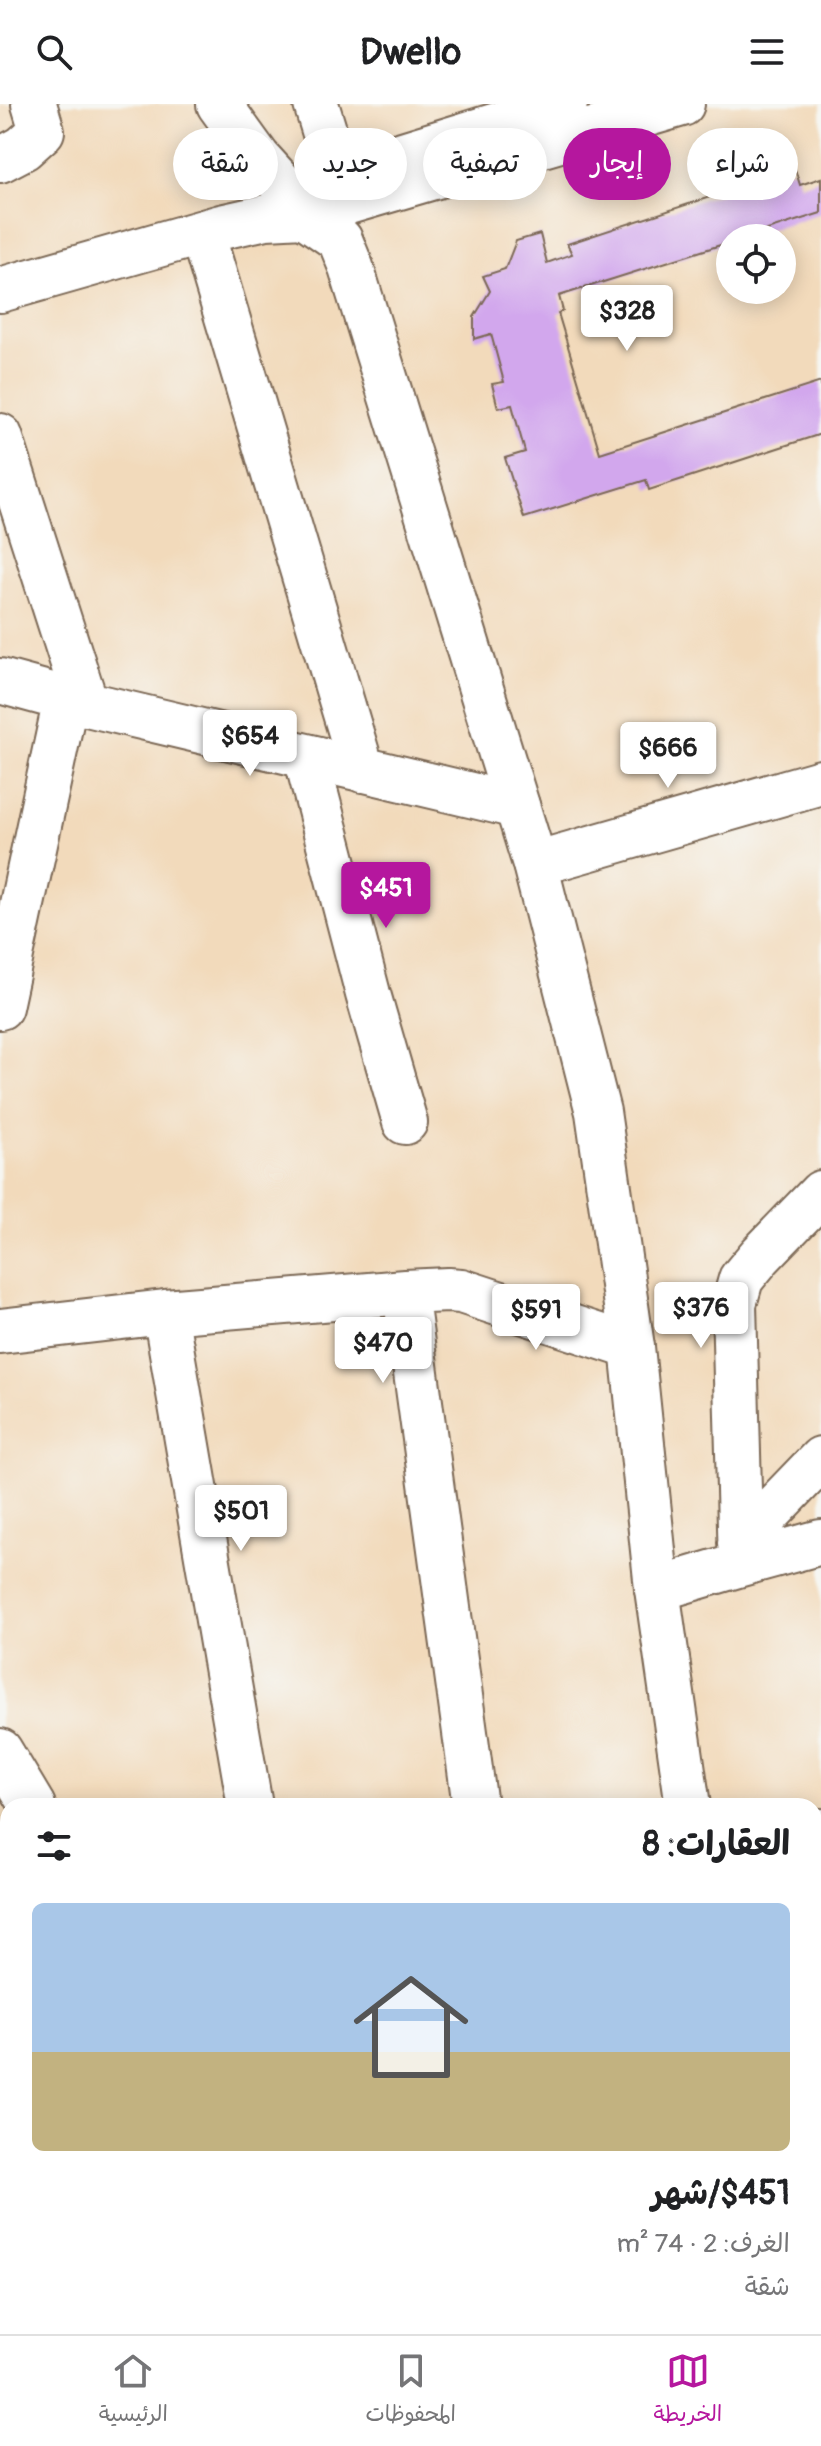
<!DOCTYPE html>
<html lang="ar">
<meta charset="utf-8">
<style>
body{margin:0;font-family:Pangolin,"Playpen Sans Arabic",sans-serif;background:#f2f2f2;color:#202124;direction:rtl;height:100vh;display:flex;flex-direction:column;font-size:30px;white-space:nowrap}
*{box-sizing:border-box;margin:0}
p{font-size:26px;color:#757577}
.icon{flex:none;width:44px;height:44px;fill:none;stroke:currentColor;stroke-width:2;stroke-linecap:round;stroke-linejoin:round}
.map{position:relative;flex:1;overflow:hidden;direction:ltr}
.drawer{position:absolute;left:0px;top:1694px;width:822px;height:536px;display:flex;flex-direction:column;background:#fff;border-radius:24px 24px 0 0;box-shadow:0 4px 20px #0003;direction:rtl}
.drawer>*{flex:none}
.top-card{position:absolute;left:24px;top:24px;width:774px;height:72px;direction:rtl;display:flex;gap:16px}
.buttons{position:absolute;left:716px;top:120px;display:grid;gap:16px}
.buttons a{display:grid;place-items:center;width:80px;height:80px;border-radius:50%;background:#fff;box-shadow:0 4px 20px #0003;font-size:40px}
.price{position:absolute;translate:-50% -68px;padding:0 18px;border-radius:8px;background:#fff;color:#222;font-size:26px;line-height:52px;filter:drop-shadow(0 2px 4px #0008)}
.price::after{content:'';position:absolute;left:50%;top:48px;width:24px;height:18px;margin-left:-12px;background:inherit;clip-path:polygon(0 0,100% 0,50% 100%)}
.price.on{background:#b5179e;color:#fff}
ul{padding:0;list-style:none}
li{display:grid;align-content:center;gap:16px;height:424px;padding:0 32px}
li span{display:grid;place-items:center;height:248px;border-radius:12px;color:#555}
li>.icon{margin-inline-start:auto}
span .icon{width:144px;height:144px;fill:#fffc;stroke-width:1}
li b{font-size:34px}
h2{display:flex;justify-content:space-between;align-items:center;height:96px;padding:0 32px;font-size:34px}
.tag{padding:0 28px;border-radius:36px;background:#fff;box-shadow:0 4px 20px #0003;font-size:28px;line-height:72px}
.tag.on{background:#b5179e;color:#fff}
header{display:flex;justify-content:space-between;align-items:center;height:104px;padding:0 32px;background:#fff;font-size:36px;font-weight:700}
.dock{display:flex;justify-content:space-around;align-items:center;height:112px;border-top:2px solid #e0e0e0;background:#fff;font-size:22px;color:#757577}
.dock a{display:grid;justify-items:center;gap:4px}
.dock .on{color:#b5179e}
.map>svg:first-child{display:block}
</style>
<header><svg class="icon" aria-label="menu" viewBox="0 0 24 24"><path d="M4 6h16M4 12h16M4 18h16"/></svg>Dwello<svg class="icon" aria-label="search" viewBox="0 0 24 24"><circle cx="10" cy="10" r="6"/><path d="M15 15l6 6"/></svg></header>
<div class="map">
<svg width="821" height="2230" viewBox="0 0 821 2230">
<rect width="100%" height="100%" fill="#f6f6f2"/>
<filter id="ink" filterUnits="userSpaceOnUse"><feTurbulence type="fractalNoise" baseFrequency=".0125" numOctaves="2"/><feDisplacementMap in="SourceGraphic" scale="16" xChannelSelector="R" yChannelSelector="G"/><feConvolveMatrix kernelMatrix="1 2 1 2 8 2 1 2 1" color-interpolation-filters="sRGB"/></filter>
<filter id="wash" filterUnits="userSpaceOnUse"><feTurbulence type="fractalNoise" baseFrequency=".006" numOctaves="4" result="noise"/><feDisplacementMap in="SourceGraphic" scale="32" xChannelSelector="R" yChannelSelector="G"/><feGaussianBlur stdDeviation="1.8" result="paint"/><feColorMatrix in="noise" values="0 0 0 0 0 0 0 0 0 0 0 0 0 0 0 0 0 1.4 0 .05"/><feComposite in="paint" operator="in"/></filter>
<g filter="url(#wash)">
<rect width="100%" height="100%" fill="#f2dabb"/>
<path fill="#edd0e9" d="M 821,1764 L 821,1863 L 814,1865 L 814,1766 Z
M 56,2222 L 735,2222 L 737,2230 L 52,2230 Z"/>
<g id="blocks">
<path fill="#d2a7ed" d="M 795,65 L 800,81 L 821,74 L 821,109 L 742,134 L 730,134 L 730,138 L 559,192 L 563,207 L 558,209 L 600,349 L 821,278 L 821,330 L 649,386 L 646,376 L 524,414 L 505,354 L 525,348 L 512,301 L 498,304 L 492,280 L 504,278 L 491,230 L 474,235 L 474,213 L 490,187 L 483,172 L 505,165 L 516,137 L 540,130 L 547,159 L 572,150 L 567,140 Z"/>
</g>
</g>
<g filter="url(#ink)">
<use href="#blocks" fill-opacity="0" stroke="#7b6855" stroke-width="2"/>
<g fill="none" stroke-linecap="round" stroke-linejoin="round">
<g stroke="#7b6855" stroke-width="48">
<path id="minor" d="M 0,56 L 23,44 L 42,27 L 34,0
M 202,129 L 362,666
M 0,186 L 221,123 L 266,113 L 304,111
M 0,332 L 86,600
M 0,577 L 66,595 L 517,702
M 306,652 L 368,890 L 405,1018
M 535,760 L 821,678
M 0,903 L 66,595
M 405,1188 L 448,1186 L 461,1187 L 632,1243
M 165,1208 L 250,1702
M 0,1227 L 165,1208 L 405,1188 L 475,1702
M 740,1439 L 821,1355
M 741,1460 L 734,1200 L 741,1175 L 760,1152 L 821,1089
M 657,1485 L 741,1460 L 821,1438
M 0,1647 L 33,1702
M 814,1729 L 821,1727
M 814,2022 L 821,2021
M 0,2028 L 8,2037
M 0,2112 L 8,2103"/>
</g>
<g stroke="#7b6855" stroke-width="48">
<path id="major" d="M 219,0 L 258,54 L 288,87 L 304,111 L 340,136 L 351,163 L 535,760 L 598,1008 L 632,1243 L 657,1485 L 688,1702
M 316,0 L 346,98
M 315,77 L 565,0
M 304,111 L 682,0
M 790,2222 L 792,2230"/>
</g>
<use href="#minor" stroke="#fff" stroke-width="44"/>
<use href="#major" stroke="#fff" stroke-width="44"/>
</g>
</g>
</svg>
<div class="buttons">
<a><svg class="icon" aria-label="locate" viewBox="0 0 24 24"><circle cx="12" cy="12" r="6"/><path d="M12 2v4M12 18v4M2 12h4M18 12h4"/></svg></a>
</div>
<b class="price" style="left:627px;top:249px">$328</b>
<b class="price" style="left:250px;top:674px">$654</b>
<b class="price" style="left:668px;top:686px">$666</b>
<b class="price on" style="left:386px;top:826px">$451</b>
<b class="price" style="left:701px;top:1246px">$376</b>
<b class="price" style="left:536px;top:1248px">$591</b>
<b class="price" style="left:383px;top:1281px">$470</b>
<b class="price" style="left:241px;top:1449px">$501</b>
<div class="top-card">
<a class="tag">شراء</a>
<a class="tag on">إيجار</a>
<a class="tag">تصفية</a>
<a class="tag">جديد</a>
<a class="tag">شقة</a>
</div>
<section class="drawer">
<h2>العقارات: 8<svg class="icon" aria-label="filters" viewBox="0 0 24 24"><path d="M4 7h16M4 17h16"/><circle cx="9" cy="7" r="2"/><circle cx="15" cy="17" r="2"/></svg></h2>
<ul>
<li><span style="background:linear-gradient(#a9c7e8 60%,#c2b280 0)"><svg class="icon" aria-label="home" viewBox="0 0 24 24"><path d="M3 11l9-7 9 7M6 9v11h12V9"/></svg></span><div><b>$451/شهر</b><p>الغرف: 2 · 74 m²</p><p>شقة</p></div></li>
</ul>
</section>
</div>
<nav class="dock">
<a class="on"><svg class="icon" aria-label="map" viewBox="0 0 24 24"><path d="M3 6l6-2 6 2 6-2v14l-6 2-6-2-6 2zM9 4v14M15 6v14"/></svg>الخريطة</a>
<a><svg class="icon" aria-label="saved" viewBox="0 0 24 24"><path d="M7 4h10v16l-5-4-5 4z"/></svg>المحفوظات</a>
<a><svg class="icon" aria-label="home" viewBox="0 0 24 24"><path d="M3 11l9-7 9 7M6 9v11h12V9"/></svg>الرئيسية</a>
</nav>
